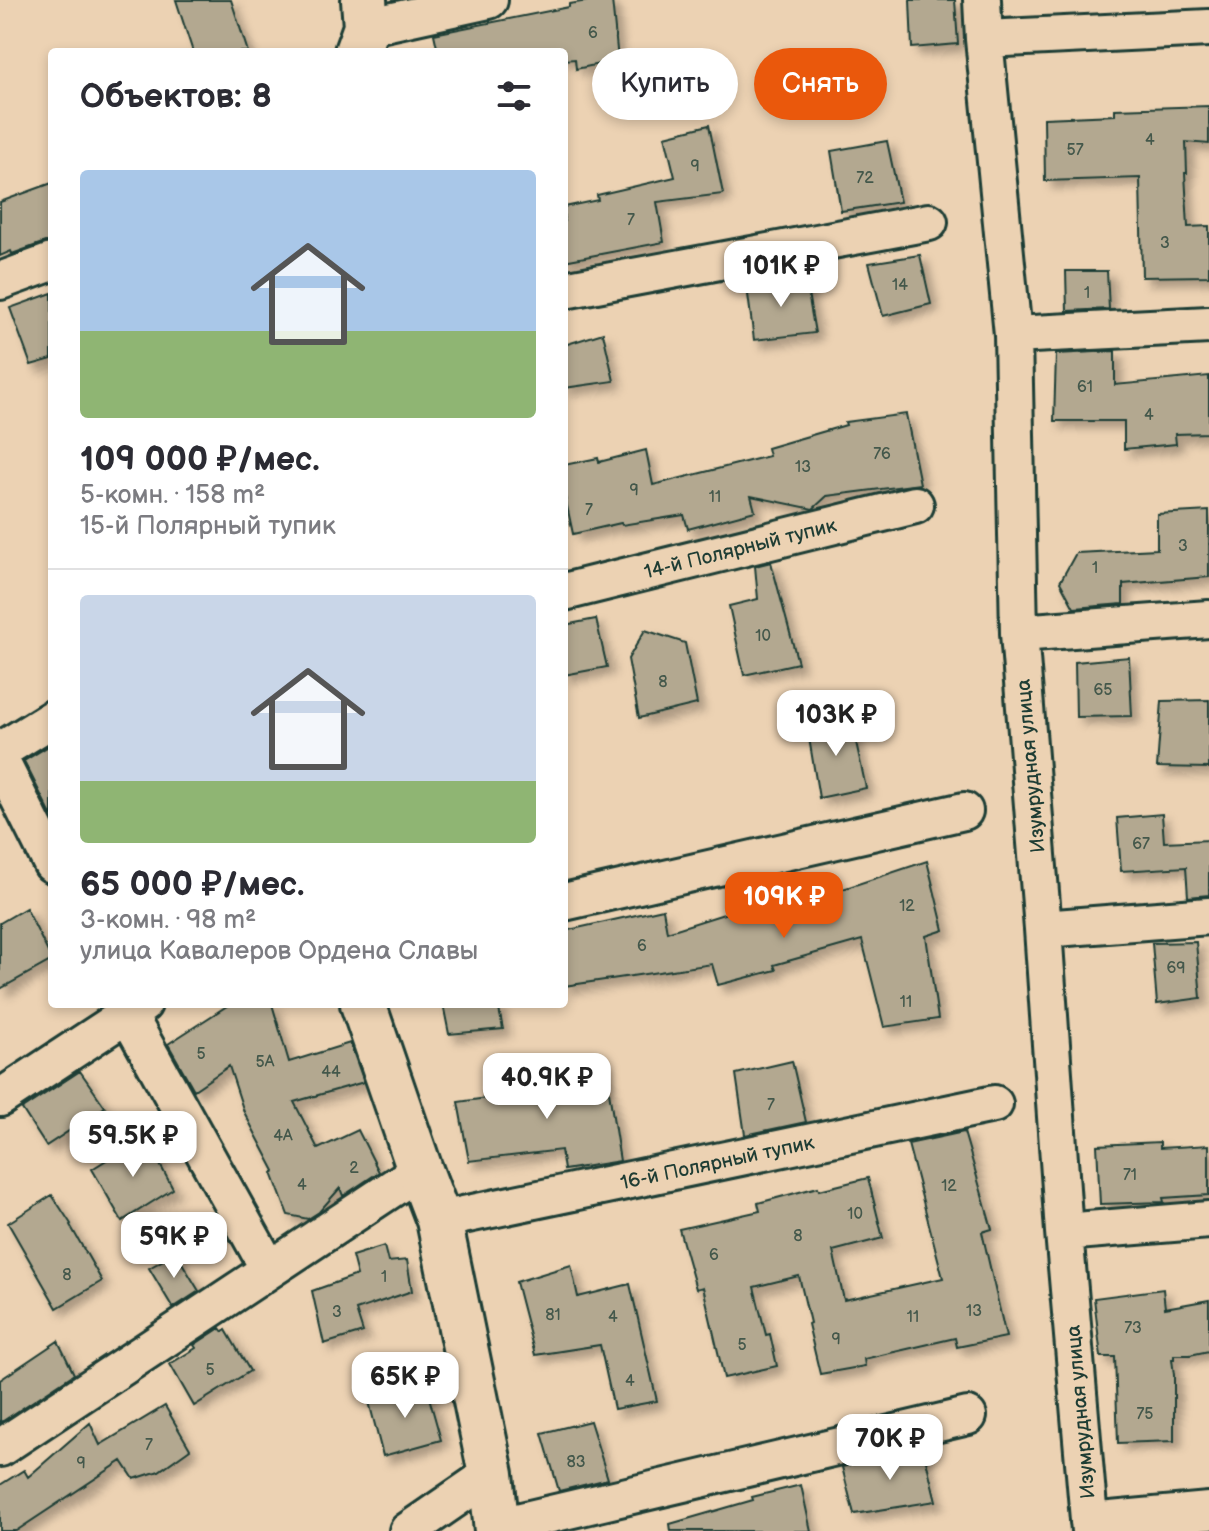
<!DOCTYPE html>
<html lang="ru">
<meta charset="utf-8">
<style>
body{margin:0;font-family:"Balsamiq Sans",sans-serif;background:#f2f2f3;color:#2b2b33;height:100vh;display:flex;flex-direction:column;font-size:30px;white-space:nowrap}
*{box-sizing:border-box;margin:0}
p{font-size:26px;color:#7c7c81}
.icon{flex:none;width:44px;height:44px;fill:none;stroke:currentColor;stroke-width:2;stroke-linecap:round;stroke-linejoin:round}
.map{position:relative;flex:1;overflow:hidden}
.sheet{position:absolute;left:48px;top:48px;width:520px;height:960px;display:flex;flex-direction:column;background:#fff;border-radius:8px;box-shadow:0 4px 12px #0003}
.sheet>*{flex:none}
.guide{position:absolute;left:592px;top:48px;width:496px;height:72px;display:flex;gap:16px}
.price{position:absolute;translate:-50% -68px;padding:0 18px;border-radius:16px;background:#fff;color:#222;font-size:26px;line-height:52px;filter:drop-shadow(0 2px 4px #0008)}
.price::after{content:'';position:absolute;left:50%;top:48px;width:24px;height:18px;margin-left:-12px;background:inherit;clip-path:polygon(0 0,100% 0,50% 100%)}
.price.current{background:#ea580c;color:#fff}
ul{padding:0;list-style:none}
li{display:grid;align-content:center;gap:16px;height:424px;padding:0 32px}
li+li{border-top:2px solid #e1e1e2}
li span{display:grid;place-items:center;height:248px;border-radius:8px;color:#555}
li>.icon{margin-inline-start:auto}
span .icon{width:144px;height:144px;fill:#fffc;stroke-width:1}
li b{font-size:34px}
h2{display:flex;justify-content:space-between;align-items:center;height:96px;padding:0 32px;font-size:34px}
.tag{padding:0 28px;border-radius:36px;background:#fff;box-shadow:0 4px 12px #0003;font-size:28px;line-height:72px}
.tag.current{background:#ea580c;color:#fff}
.map>svg:first-child{display:block}
</style>
<div class="map">
<svg width="1209" height="1531" viewBox="0 0 1209 1531">
<defs>
<filter id="shadow"><feDropShadow dx="7" dy="7" stdDeviation="4" flood-color="#0004"/></filter>
</defs>
<rect width="100%" height="100%" fill="#ecd2b3"/>
<filter id="ink" filterUnits="userSpaceOnUse"><feTurbulence type="fractalNoise" baseFrequency=".0125" numOctaves="2"/><feDisplacementMap in="SourceGraphic" scale="16" xChannelSelector="R" yChannelSelector="G"/><feConvolveMatrix kernelMatrix="1 2 1 2 8 2 1 2 1" color-interpolation-filters="sRGB"/></filter>
<g filter="url(#ink)">
<path fill="#b3a890" stroke="#1f3d34" stroke-width="2" filter="url(#shadow)" d="M 176,0 L 231,0 L 248,52 L 193,52 Z
M 594,0 L 612,0 L 618,60 L 576,69 L 575,59 L 564,60 L 564,52 L 438,52 L 434,34 L 569,7 L 569,4 Z
M 910,0 L 955,0 L 958,44 L 912,48 Z
M 1209,106 L 1209,144 L 1186,142 L 1187,173 L 1185,173 L 1188,227 L 1209,226 L 1209,276 L 1142,277 L 1140,178 L 1045,181 L 1044,118 L 1115,115 L 1115,109 Z
M 709,125 L 723,194 L 657,202 L 664,242 L 564,261 L 564,207 L 598,200 L 597,195 L 675,177 L 665,136 Z
M 887,141 L 900,202 L 841,211 L 831,151 Z
M 52,183 L 52,242 L 45,242 L 12,254 L 11,251 L 0,256 L 0,202 Z
M 920,255 L 931,304 L 883,316 L 869,263 Z
M 1066,271 L 1107,271 L 1109,309 L 1067,311 Z
M 805,276 L 815,333 L 754,340 L 747,287 Z
M 52,293 L 52,359 L 31,365 L 10,308 Z
M 603,333 L 614,381 L 564,388 L 564,345 Z
M 1115,351 L 1115,385 L 1209,376 L 1209,433 L 1175,434 L 1176,444 L 1124,449 L 1124,421 L 1054,421 L 1056,354 Z
M 906,414 L 920,484 L 827,496 L 813,509 L 751,496 L 755,511 L 688,529 L 684,515 L 622,525 L 621,523 L 573,534 L 564,492 L 564,465 L 598,458 L 599,462 L 646,450 L 653,485 L 769,456 L 767,448 L 846,425 L 845,422 Z
M 1209,511 L 1209,577 L 1123,584 L 1123,604 L 1074,608 L 1060,582 L 1076,553 L 1157,549 L 1157,514 Z
M 771,562 L 798,663 L 744,675 L 729,606 L 758,599 L 755,566 Z
M 596,619 L 607,667 L 564,675 L 564,625 Z
M 645,630 L 685,643 L 697,704 L 639,718 L 628,659 Z
M 1129,657 L 1132,716 L 1076,717 L 1075,662 Z
M 1209,700 L 1209,768 L 1157,767 L 1162,701 Z
M 851,719 L 866,788 L 819,798 L 807,726 Z
M 52,744 L 52,817 L 24,761 Z
M 1162,814 L 1164,842 L 1209,840 L 1209,895 L 1188,897 L 1186,867 L 1121,871 L 1117,818 Z
M 927,861 L 944,930 L 926,936 L 938,1019 L 884,1027 L 862,940 L 774,965 L 776,970 L 718,985 L 712,964 L 564,986 L 564,931 L 663,909 L 667,932 L 765,901 L 836,885 L 837,891 Z
M 26,908 L 52,960 L 0,989 L 0,923 Z
M 1196,942 L 1201,998 L 1157,1004 L 1152,943 Z
M 230,1004 L 272,1004 L 289,1062 L 350,1043 L 364,1082 L 294,1102 L 318,1149 L 358,1130 L 379,1172 L 343,1196 L 340,1188 L 319,1212 L 308,1219 L 288,1215 L 272,1173 L 275,1171 L 244,1112 L 229,1066 L 194,1090 L 168,1044 Z
M 443,1004 L 498,1004 L 503,1029 L 449,1034 Z
M 604,1060 L 620,1161 L 564,1170 L 561,1150 L 469,1161 L 458,1102 L 551,1089 L 548,1073 Z
M 792,1061 L 806,1122 L 745,1135 L 736,1074 Z
M 80,1071 L 105,1107 L 46,1146 L 22,1109 Z
M 964,1132 L 992,1229 L 982,1232 L 1006,1337 L 957,1347 L 955,1338 L 864,1359 L 865,1366 L 820,1374 L 808,1324 L 810,1323 L 799,1276 L 754,1287 L 766,1335 L 770,1334 L 777,1366 L 724,1378 L 703,1287 L 696,1289 L 679,1229 L 760,1211 L 758,1203 L 818,1187 L 819,1190 L 868,1178 L 883,1238 L 833,1251 L 844,1300 L 943,1278 L 908,1144 Z
M 145,1136 L 173,1189 L 122,1221 L 92,1169 Z
M 1160,1142 L 1160,1148 L 1209,1145 L 1209,1195 L 1163,1198 L 1164,1202 L 1100,1204 L 1097,1145 Z
M 52,1195 L 71,1224 L 70,1225 L 102,1281 L 57,1308 L 8,1223 Z
M 384,1246 L 388,1262 L 407,1260 L 412,1291 L 356,1310 L 363,1332 L 324,1344 L 312,1291 L 357,1275 L 352,1256 Z
M 176,1253 L 199,1291 L 173,1308 L 149,1268 Z
M 571,1265 L 578,1297 L 630,1284 L 657,1401 L 614,1409 L 600,1345 L 535,1355 L 516,1282 Z
M 1163,1289 L 1165,1308 L 1209,1300 L 1209,1351 L 1190,1355 L 1174,1355 L 1174,1359 L 1172,1359 L 1174,1375 L 1174,1441 L 1118,1443 L 1115,1357 L 1101,1357 L 1094,1298 Z
M 220,1328 L 223,1332 L 226,1330 L 250,1371 L 194,1406 L 170,1364 L 196,1348 L 194,1345 Z
M 58,1341 L 74,1374 L 0,1423 L 0,1380 Z
M 425,1383 L 441,1440 L 383,1456 L 369,1402 Z
M 165,1406 L 190,1449 L 159,1471 L 134,1479 L 122,1461 L 16,1531 L 0,1531 L 0,1485 L 24,1470 L 28,1477 L 90,1423 L 100,1445 Z
M 590,1421 L 608,1479 L 559,1491 L 542,1433 Z
M 923,1448 L 936,1501 L 854,1514 L 842,1467 Z
M 801,1485 L 811,1531 L 671,1531 L 670,1524 L 753,1500 L 752,1497 Z"/>
<g fill="none" stroke-linecap="round" stroke-linejoin="round">
<g stroke="#1f3d34" stroke-width="42">
<path id="minor" d="M 982,0 L 984,39 L 1013,335 L 1019,633 L 1043,929 L 1064,1232 L 1090,1531
M 366,27 L 489,0
M 984,39 L 1209,28
M 0,281 L 52,262
M 564,290 L 929,222
M 1013,335 L 1209,325
M 564,592 L 915,505
M 1019,633 L 1209,619
M 0,751 L 52,719
M 0,760 L 52,864
M 564,902 L 964,811
M 1043,929 L 1209,916
M 122,1004 L 269,1269
M 0,1098 L 143,1004
M 439,1220 L 994,1104
M 1064,1232 L 1209,1220
M 0,1448 L 420,1170
M 1089,1522 L 1209,1511
M 496,1527 L 968,1416
M 408,1531 L 491,1474"/>
</g>
<g stroke="#1f3d34" stroke-width="50">
<path id="tertiary" d="M 357,52 L 366,27 L 364,0
M 363,1004 L 420,1170 L 439,1220 L 491,1474 L 497,1531"/>
</g>
<use href="#minor" stroke="#ecd2b3" stroke-width="36"/>
<use href="#tertiary" stroke="#ecd2b3" stroke-width="44"/>
</g>
</g>
<g text-anchor="middle" stroke-width="6" stroke-linejoin="round" paint-order="stroke">
<g font-size="16" fill="#44584b">
<text x="593" y="38">6</text>
<text x="1150" y="145">4</text>
<text x="1075" y="155">57</text>
<text x="695" y="171">9</text>
<text x="865" y="183">72</text>
<text x="631" y="225">7</text>
<text x="1165" y="248">3</text>
<text x="900" y="290">14</text>
<text x="1087" y="298">1</text>
<text x="1085" y="392">61</text>
<text x="1149" y="420">4</text>
<text x="882" y="459">76</text>
<text x="803" y="472">13</text>
<text x="634" y="495">9</text>
<text x="715" y="502">11</text>
<text x="589" y="515">7</text>
<text x="1183" y="551">3</text>
<text x="1095" y="573">1</text>
<text x="763" y="641">10</text>
<text x="663" y="687">8</text>
<text x="1103" y="695">65</text>
<text x="1141" y="849">67</text>
<text x="907" y="911">12</text>
<text x="642" y="951">6</text>
<text x="1176" y="973">69</text>
<text x="906" y="1007">11</text>
<text x="201" y="1059">5</text>
<text x="265" y="1067">5А</text>
<text x="331" y="1077">44</text>
<text x="771" y="1110">7</text>
<text x="283" y="1141">4А</text>
<text x="354" y="1173">2</text>
<text x="1130" y="1180">71</text>
<text x="302" y="1190">4</text>
<text x="949" y="1191">12</text>
<text x="855" y="1219">10</text>
<text x="798" y="1241">8</text>
<text x="714" y="1260">6</text>
<text x="67" y="1280">8</text>
<text x="384" y="1282">1</text>
<text x="974" y="1316">13</text>
<text x="337" y="1317">3</text>
<text x="553" y="1320">81</text>
<text x="613" y="1322">4</text>
<text x="913" y="1322">11</text>
<text x="1133" y="1333">73</text>
<text x="836" y="1344">9</text>
<text x="742" y="1350">5</text>
<text x="210" y="1375">5</text>
<text x="630" y="1386">4</text>
<text x="1145" y="1419">75</text>
<text x="149" y="1450">7</text>
<text x="576" y="1467">83</text>
<text x="81" y="1468">9</text>
</g>
<g font-size="20" fill="#1f3d34" stroke="#ecd2b3">
<text transform="translate(740 548) rotate(-14)" y="7">14-й Полярный тупик</text>
<text transform="translate(1030 766) rotate(-95)" y="7">Изумрудная улица</text>
<text transform="translate(717 1162) rotate(-12)" y="7">16-й Полярный тупик</text>
<text transform="translate(1080 1412) rotate(-95)" y="7">Изумрудная улица</text>
</g>
</g>
</svg>
<b class="price" style="left:781px;top:309px">101K ₽</b>
<b class="price" style="left:836px;top:758px">103K ₽</b>
<b class="price current" style="left:784px;top:940px">109K ₽</b>
<b class="price" style="left:547px;top:1121px">40.9K ₽</b>
<b class="price" style="left:133px;top:1179px">59.5K ₽</b>
<b class="price" style="left:174px;top:1280px">59K ₽</b>
<b class="price" style="left:405px;top:1420px">65K ₽</b>
<b class="price" style="left:890px;top:1482px">70K ₽</b>
<div class="guide">
<a class="tag">Купить</a>
<a class="tag current">Снять</a>
</div>
<section class="sheet">
<h2>Объектов: 8<svg class="icon" aria-label="filters" viewBox="0 0 24 24"><path d="M4 7h16M4 17h16"/><circle cx="9" cy="7" r="2"/><circle cx="15" cy="17" r="2"/></svg></h2>
<ul>
<li><span style="background:linear-gradient(#a9c7e8 65%,#8fb573 0)"><svg class="icon" aria-label="home" viewBox="0 0 24 24"><path d="M3 11l9-7 9 7M6 9v11h12V9"/></svg></span><div><b>109 000 ₽/мес.</b><p>5-комн. · 158 m²</p><p>15-й Полярный тупик</p></div></li>
<li><span style="background:linear-gradient(#c9d6e8 75%,#8fb573 0)"><svg class="icon" aria-label="home" viewBox="0 0 24 24"><path d="M3 11l9-7 9 7M6 9v11h12V9"/></svg></span><div><b>65 000 ₽/мес.</b><p>3-комн. · 98 m²</p><p>улица Кавалеров Ордена Славы</p></div></li>
</ul>
</section>
</div>
